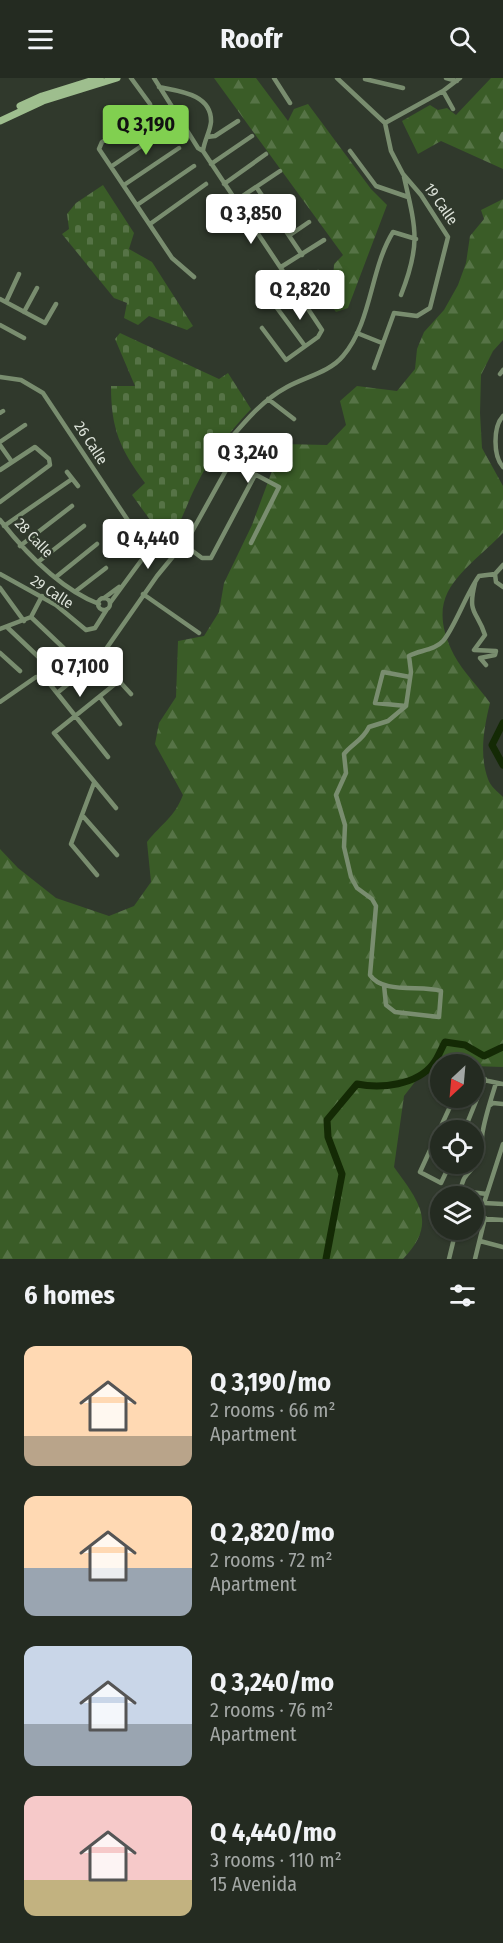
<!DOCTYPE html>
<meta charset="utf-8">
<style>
body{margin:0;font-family:"Fira Sans Condensed",sans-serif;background:#30372e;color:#f1f3f6;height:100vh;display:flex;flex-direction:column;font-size:22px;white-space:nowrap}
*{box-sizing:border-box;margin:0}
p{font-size:20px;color:#a3a7a5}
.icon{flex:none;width:33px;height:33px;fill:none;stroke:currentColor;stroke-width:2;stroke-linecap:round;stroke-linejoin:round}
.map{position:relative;height:1181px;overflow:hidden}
.side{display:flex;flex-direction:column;background:#242b21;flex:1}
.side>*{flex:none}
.needle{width:39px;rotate:206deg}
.buttons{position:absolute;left:430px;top:976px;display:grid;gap:12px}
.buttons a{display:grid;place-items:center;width:54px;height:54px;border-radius:50%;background:#242b21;box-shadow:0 2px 4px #0004,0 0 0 2px #41473f;font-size:30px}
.price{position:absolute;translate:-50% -51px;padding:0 14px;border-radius:6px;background:#fff;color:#222;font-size:20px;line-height:39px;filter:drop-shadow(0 2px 3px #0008)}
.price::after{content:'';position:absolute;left:50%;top:36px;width:18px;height:14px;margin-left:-9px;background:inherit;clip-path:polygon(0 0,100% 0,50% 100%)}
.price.current{background:#81d050;color:#111}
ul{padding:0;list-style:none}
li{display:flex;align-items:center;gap:18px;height:150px;padding:0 24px}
li span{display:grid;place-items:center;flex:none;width:168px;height:120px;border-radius:12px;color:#555}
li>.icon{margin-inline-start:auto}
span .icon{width:72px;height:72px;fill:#fffc;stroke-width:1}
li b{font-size:26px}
h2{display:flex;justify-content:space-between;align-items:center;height:72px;padding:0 24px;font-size:26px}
header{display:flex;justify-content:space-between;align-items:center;height:78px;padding:0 24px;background:#242b21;font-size:27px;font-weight:700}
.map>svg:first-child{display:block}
</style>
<header><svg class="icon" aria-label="menu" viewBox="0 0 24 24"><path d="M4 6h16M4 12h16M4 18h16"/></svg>Roofr<svg class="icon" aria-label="search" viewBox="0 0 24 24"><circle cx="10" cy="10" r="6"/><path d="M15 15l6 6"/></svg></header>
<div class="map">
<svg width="503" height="1181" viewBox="0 0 503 1181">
<defs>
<pattern id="forest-firs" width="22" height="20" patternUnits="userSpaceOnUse" patternTransform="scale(1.5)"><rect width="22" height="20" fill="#3a5c27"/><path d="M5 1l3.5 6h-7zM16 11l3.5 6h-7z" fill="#567346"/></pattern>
<pattern id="cemetery-stones" width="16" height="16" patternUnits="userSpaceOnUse" patternTransform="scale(1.5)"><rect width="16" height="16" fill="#3a5c27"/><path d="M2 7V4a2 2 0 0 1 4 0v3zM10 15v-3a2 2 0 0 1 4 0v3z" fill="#567346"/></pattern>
</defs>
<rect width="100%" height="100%" fill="#30392c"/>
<path fill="url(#forest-firs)" d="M 214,0 L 256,0 L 288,43 L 294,31 L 308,26 L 371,111 L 387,127 L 348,230 L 336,234 L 322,216 L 333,202 L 334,186 L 343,177 Z
M 491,0 L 503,0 L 503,91 L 441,63 L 418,76 L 402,43 L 430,27 L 438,32 L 447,30 L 456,37 Z
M 503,121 L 503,262 L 493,273 L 481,297 L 480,335 L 482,370 L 503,408 L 503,455 C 463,496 422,514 454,577 C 463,594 479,609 490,625 C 484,649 479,677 488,701 C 490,708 498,714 503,719 L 503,989 L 441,987 L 441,992 L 421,996 L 404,1018 L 394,1089 C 419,1124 438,1145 403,1181 L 0,1181 L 0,771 L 18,790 L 56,820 L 109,838 L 134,828 L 151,804 L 147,764 C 162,745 174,740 183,717 L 155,666 L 159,645 L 176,619 L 178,563 L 204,558 L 219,534 L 224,505 L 252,447 L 282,366 L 327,367 L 346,347 L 340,323 L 357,308 L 397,313 L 415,291 L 417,271 L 424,254 L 444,232 L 458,207 L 466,185 L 470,158 L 484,141 L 481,132 Z"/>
<path fill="url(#cemetery-stones)" d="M 103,107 L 134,155 L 129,171 L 152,184 L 193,248 L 187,252 L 149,238 L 138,247 L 124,240 L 127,225 L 114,220 L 62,156 L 69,151 L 67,136 L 76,125 Z
M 120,255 L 219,301 L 228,295 L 251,331 C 229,354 210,379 196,408 C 188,423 183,440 174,455 L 153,446 L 132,417 L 145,405 C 120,371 111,351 111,308 L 135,308 L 115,261 Z"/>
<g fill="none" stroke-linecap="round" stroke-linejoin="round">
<path stroke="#142a05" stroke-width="7" d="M 503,645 L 492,667 L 503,687
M 326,1181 L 342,1096 L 328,1059 L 327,1042 L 357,1006 C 381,1011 417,1007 433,986 C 438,980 441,971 445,964 L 465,967 L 484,978 L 503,969"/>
<path stroke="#798d6f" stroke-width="4.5" d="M 131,0 L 150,26 L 151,31 L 102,64 L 99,71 L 172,180 L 194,199
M 154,0 L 198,70 L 203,73 L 322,252 L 318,259 L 286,282 L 262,250
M 274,0 L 290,25
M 337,0 L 385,45 L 391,73 L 403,96 L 421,117 L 448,159 L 430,230 L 417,238 L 394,235 L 374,290
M 446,0 L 457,3
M 365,1 L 403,10
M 159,9 C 179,13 212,16 211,44 C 210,54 204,63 203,73
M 443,13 L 453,31
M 385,45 L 443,13 L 460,0
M 503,56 L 501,60 L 503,62
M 207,59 L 215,58 L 238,43
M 350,73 L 376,108 L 408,119
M 211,86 L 252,58
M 112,88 L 168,50
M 224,106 L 266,76
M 124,107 L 179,70
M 257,110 L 302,177
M 235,123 L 280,93
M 137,127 L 194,88
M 150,146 L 206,106
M 290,157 L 309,144
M 281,189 L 324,162
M 293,208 L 318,194
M 401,217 C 421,166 416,151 404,99
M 0,221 L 45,245 L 56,226
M 6,224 L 19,196
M 277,230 L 305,268
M 24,234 L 37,210
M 0,247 L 24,260
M 357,255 L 382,265
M 500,296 L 503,292
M 0,299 L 21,302 L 43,315 L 145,468 L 143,480 L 110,525
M 268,321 L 294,341
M 0,335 L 3,333
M 503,338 C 493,349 493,378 503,389
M 0,364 L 25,347
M 0,367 L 12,384
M 230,383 L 279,409 L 251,465
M 0,392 L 35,369 L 49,381 L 50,387 L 0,424
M 67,394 L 78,408
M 0,442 C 25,474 60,511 99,526
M 4,448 L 72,401
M 183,466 L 202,480 L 211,480 L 255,397
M 20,468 L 72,428
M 38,484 L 84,448
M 0,496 L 56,527 L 86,552 L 95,550 L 107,531
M 495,496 L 496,504 L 503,509
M 56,499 L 97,466
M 475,505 C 467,537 477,532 485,557 L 474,572 L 496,573 L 495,577 L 480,580 L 486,587
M 0,510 L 24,543
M 76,513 L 106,490
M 143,516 L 199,555
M 104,520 L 119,509
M98 526a6 6 0 1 1 12 0a6 6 0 1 1-12 0Z
M 31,539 L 71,577
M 8,550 L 48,588
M 0,551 L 31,539 L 42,518
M 0,575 L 20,593
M 99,581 L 131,616
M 57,615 L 99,581 L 157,498 L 189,459 L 229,387 L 230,361 C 247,341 263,322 287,309 C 305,299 330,294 343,278 C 372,244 370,191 393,154 L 416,161
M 100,619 L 120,646
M 0,624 L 36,599 L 45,600 L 108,679
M 406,628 L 411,594 L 409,578 C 419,572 434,573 443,563 C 454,551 466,516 479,498 L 495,496 L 503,487
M 406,628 L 375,625 L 383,594 L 410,599
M 94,705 L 71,766 L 97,797
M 116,730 L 54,655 L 120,602
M 82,737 L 117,777
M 384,907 L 386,927 L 395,934 L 439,939 L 441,913 C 421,907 382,916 370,897 L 376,828 L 372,821 L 357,810 L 351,799 L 344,769 L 345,747 L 336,717 L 346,695 L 344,676 C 352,666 363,662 369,649 L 388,643 L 406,628
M 474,1000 L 503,1006
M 489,1028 L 493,1025 L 503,1026
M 464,1053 L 485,1001
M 503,1066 L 484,1125 L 503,1126
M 450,1086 L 441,1105 L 420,1094 L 454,1020
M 487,1116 L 461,1113 C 462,1094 473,1095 479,1080 C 482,1072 481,1061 483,1052 C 486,1036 491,1021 496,1005
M 474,1140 L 503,1142
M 480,1163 L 503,1169
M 449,1181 L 456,1152
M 475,1181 L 485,1140"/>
<path stroke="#9ebe8e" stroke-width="7" d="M 20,28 L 42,18 L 100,0
M 0,43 L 43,23 L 117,0"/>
</g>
<g text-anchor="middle" stroke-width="5" stroke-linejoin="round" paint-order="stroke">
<g font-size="15" fill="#dee4db" stroke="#30392c">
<text transform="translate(441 126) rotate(55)" y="5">19 Calle</text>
<text transform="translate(91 365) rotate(57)" y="5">26 Calle</text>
<text transform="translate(34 460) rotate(46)" y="5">28 Calle</text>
<text transform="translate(52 514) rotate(33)" y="5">29 Calle</text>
</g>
</g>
</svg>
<div class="buttons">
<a><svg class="needle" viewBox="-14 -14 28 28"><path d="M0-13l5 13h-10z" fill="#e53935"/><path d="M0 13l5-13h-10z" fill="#a3a7a5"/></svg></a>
<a><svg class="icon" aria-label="locate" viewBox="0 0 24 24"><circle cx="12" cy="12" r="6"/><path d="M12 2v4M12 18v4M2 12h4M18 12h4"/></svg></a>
<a><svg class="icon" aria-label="layers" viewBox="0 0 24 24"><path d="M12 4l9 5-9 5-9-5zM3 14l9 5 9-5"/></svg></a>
</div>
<b class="price current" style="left:146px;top:78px">Q 3,190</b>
<b class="price" style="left:251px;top:167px">Q 3,850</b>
<b class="price" style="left:300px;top:243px">Q 2,820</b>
<b class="price" style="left:248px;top:406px">Q 3,240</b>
<b class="price" style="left:148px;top:492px">Q 4,440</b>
<b class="price" style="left:80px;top:620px">Q 7,100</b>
</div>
<section class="side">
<h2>6 homes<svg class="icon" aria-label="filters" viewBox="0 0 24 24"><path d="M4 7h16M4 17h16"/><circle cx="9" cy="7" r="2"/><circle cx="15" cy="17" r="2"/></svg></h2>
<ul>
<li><span style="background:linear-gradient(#ffd9b3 75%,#b9a48a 0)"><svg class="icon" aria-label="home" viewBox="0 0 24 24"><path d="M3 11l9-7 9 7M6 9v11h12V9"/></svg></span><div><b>Q 3,190/mo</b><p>2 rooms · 66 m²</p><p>Apartment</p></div></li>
<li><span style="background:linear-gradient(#ffd9b3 60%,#9aa5b1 0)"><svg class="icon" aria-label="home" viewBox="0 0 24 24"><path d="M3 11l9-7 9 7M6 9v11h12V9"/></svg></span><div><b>Q 2,820/mo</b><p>2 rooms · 72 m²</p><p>Apartment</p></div></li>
<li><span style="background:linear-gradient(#c9d6e8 65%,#9aa5b1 0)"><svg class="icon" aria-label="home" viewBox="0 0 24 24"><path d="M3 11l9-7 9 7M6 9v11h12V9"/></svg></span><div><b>Q 3,240/mo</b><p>2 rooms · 76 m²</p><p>Apartment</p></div></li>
<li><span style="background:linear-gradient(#f6c9c9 70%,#c2b280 0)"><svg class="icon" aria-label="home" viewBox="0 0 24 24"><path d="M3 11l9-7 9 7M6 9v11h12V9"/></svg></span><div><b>Q 4,440/mo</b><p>3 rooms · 110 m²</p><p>15 Avenida</p></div></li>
</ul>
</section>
